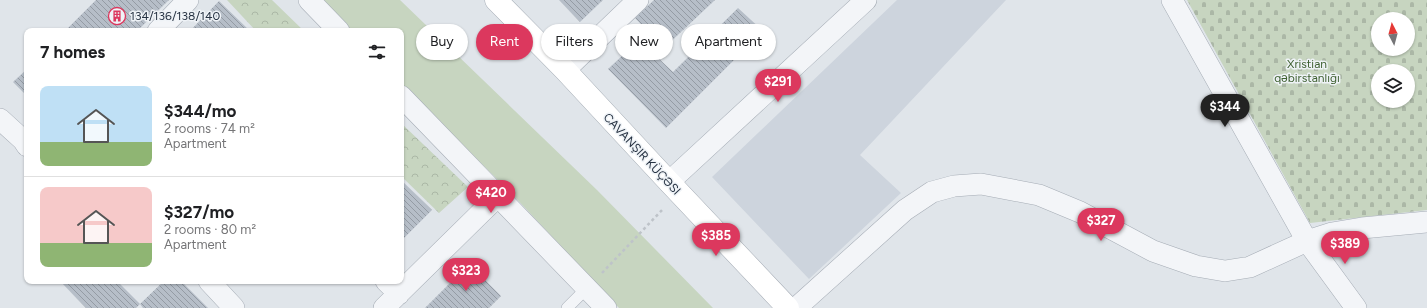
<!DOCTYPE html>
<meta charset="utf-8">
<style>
body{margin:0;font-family:Figtree,sans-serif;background:#f6f6f6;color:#202124;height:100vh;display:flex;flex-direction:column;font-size:15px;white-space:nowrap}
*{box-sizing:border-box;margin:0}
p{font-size:13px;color:#757577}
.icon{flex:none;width:22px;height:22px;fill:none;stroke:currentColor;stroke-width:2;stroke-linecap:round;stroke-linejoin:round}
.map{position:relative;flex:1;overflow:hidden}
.sheet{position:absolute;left:24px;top:28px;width:380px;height:256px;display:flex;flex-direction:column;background:#fff;border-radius:8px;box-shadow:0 1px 3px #0004}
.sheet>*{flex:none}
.banner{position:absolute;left:416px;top:24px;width:380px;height:36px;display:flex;gap:8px}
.needle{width:26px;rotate:354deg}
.fabs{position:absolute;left:1371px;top:12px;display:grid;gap:8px}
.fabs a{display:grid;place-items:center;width:44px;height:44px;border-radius:50%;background:#fff;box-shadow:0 1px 3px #0004;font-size:20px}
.price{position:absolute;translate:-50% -34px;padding:0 9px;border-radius:14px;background:#dc385e;color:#fff;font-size:13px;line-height:26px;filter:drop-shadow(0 1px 2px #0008)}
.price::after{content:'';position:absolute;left:50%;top:24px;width:12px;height:9px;margin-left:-6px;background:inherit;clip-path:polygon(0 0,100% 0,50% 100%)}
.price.active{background:#222;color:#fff}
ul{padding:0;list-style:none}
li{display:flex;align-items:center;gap:12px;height:100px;padding:0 16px}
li+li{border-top:1px solid #e0e0e0}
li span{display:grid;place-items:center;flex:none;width:112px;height:80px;border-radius:8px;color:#555}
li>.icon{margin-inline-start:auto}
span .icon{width:48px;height:48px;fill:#fffc;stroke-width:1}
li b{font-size:17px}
h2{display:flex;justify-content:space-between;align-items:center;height:48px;padding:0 16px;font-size:17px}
.tag{padding:0 14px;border-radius:18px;background:#fff;box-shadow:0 1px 3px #0004;font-size:14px;line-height:36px}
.tag.active{background:#dc385e;color:#fff}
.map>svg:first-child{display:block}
</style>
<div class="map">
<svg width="1427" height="308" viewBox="0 0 1427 308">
<defs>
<pattern id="forest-crowns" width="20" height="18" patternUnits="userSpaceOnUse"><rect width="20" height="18" fill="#c7d5c0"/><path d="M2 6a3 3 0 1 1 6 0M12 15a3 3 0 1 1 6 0" fill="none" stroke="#abb7a6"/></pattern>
<pattern id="cemetery-stones" width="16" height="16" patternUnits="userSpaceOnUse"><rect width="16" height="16" fill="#c7d5c0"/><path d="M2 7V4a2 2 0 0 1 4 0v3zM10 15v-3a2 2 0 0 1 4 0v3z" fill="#abb7a6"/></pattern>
<pattern id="building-back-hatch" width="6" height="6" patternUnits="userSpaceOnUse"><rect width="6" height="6" fill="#b6bec8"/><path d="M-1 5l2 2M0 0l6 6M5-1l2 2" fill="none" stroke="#949ba4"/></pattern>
</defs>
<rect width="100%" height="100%" fill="#e0e5ea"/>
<path fill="#cdd4dd" d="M 897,0 L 1006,0 L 860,155 L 901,193 L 809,279 L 712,177 Z"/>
<path fill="url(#forest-crowns)" d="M 227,0 L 272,0 L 304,31 L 256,31 Z
M 401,123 L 468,187 L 439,213 L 401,176 Z"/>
<path fill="url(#cemetery-stones)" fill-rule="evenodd" d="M 1187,0 L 1427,0 L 1427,210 L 1310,223 ZM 1378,19 L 1408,19 L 1408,49 L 1378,49 ZM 1378,71 L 1408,71 L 1408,101 L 1378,101 Z"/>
<path fill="#c7d5c0" d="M 316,0 L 400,0 L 597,190 L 713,308 L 619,308 L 512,194 L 401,84 L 401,31 L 347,31 Z"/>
<path fill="url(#building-back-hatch)" d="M 96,0 L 169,0 L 137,31 L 65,31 Z
M 559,0 L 603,0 L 580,22 Z
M 654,0 L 715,0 L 664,48 L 635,18 Z
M 219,1 L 250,31 L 190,31 Z
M 738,8 L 763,31 L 666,128 L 608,69 L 639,40 L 673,72 Z
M 27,69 L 27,96 L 13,82 Z
M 401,180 L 432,210 L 401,241 Z
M 469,264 L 501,296 L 489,308 L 425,308 Z
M 60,281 L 117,281 L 140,304 L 164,281 L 181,281 L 208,308 L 143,308 L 140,304 L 136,308 L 86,308 Z"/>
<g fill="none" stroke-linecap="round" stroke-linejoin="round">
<g stroke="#a5acb5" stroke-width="12">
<path id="lane" d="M 567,308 L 587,288"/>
</g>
<g stroke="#a5acb5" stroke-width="22">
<path id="street" d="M 309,0 L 339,31
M 1172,0 L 1307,241 L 1356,308
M 158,31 L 188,0
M 565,70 L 638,0
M 401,96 L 606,308
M 0,119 L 23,140 L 27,146
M 669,182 L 866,0
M 209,281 L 234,308
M 386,281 L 399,294
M 384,308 L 497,197
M 796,308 L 905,210 L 932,192 L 954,186 L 981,184 L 1039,195 L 1080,212 L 1153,251 L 1196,266 L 1225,271 L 1250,267 L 1307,241 L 1332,233 L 1362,228 L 1427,222"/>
</g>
<g stroke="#a5acb5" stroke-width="23">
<path id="secondary" d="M 496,0 L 565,70 L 669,182 L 788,308"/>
</g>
<path stroke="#bec3c9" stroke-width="2.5" stroke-dasharray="3 3" stroke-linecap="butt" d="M 602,273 L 663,209"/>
<use href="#lane" stroke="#f3f5f8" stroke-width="11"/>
<use href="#street" stroke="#f3f5f8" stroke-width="21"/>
<use href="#secondary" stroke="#fff" stroke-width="22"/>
</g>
<defs>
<g id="building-ring" transform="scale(0.9)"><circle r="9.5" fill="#eff3f7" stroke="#dc385e" stroke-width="1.5"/><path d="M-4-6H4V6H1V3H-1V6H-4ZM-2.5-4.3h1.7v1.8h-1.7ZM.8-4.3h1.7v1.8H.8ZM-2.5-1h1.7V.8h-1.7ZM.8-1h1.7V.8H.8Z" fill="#dc385e"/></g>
</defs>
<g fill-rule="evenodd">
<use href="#building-ring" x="117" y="16"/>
</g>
<g text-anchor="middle" stroke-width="3" stroke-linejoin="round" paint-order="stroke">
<g font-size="12" fill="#273343" stroke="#eff3f7" text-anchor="start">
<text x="130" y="20">134/136/138/140</text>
</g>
<g font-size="12" fill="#3f6132" stroke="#eff3f7">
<text x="1307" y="68">Xristian<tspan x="1307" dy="14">qəbirstanlığı</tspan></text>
</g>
<g font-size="12" fill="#273343" stroke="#eff3f7">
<text transform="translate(642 154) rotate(47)" y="4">CAVANŞIR KÜÇƏSI</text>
</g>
</g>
</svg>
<div class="fabs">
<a><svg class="needle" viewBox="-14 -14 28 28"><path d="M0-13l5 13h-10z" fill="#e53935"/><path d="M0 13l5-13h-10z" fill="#757577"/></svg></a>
<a><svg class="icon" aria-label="layers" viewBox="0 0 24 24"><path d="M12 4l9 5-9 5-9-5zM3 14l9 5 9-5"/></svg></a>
</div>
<b class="price" style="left:778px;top:103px">$291</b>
<b class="price active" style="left:1225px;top:128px">$344</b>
<b class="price" style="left:491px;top:214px">$420</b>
<b class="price" style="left:1101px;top:242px">$327</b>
<b class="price" style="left:716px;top:257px">$385</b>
<b class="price" style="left:1345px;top:265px">$389</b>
<b class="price" style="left:466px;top:292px">$323</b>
<div class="banner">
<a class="tag">Buy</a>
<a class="tag active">Rent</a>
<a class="tag">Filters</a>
<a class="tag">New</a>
<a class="tag">Apartment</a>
</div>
<section class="sheet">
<h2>7 homes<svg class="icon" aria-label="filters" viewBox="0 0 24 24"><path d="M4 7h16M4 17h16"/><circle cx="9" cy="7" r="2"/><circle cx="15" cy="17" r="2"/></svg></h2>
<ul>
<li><span style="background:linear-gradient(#bfe0f5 70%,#8fb573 0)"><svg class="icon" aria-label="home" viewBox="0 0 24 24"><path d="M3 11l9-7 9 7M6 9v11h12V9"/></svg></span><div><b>$344/mo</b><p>2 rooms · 74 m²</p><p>Apartment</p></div></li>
<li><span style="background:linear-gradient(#f6c9c9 70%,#8fb573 0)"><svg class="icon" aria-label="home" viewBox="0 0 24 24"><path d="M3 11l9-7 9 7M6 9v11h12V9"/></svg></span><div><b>$327/mo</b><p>2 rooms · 80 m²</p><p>Apartment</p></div></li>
</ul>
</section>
</div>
